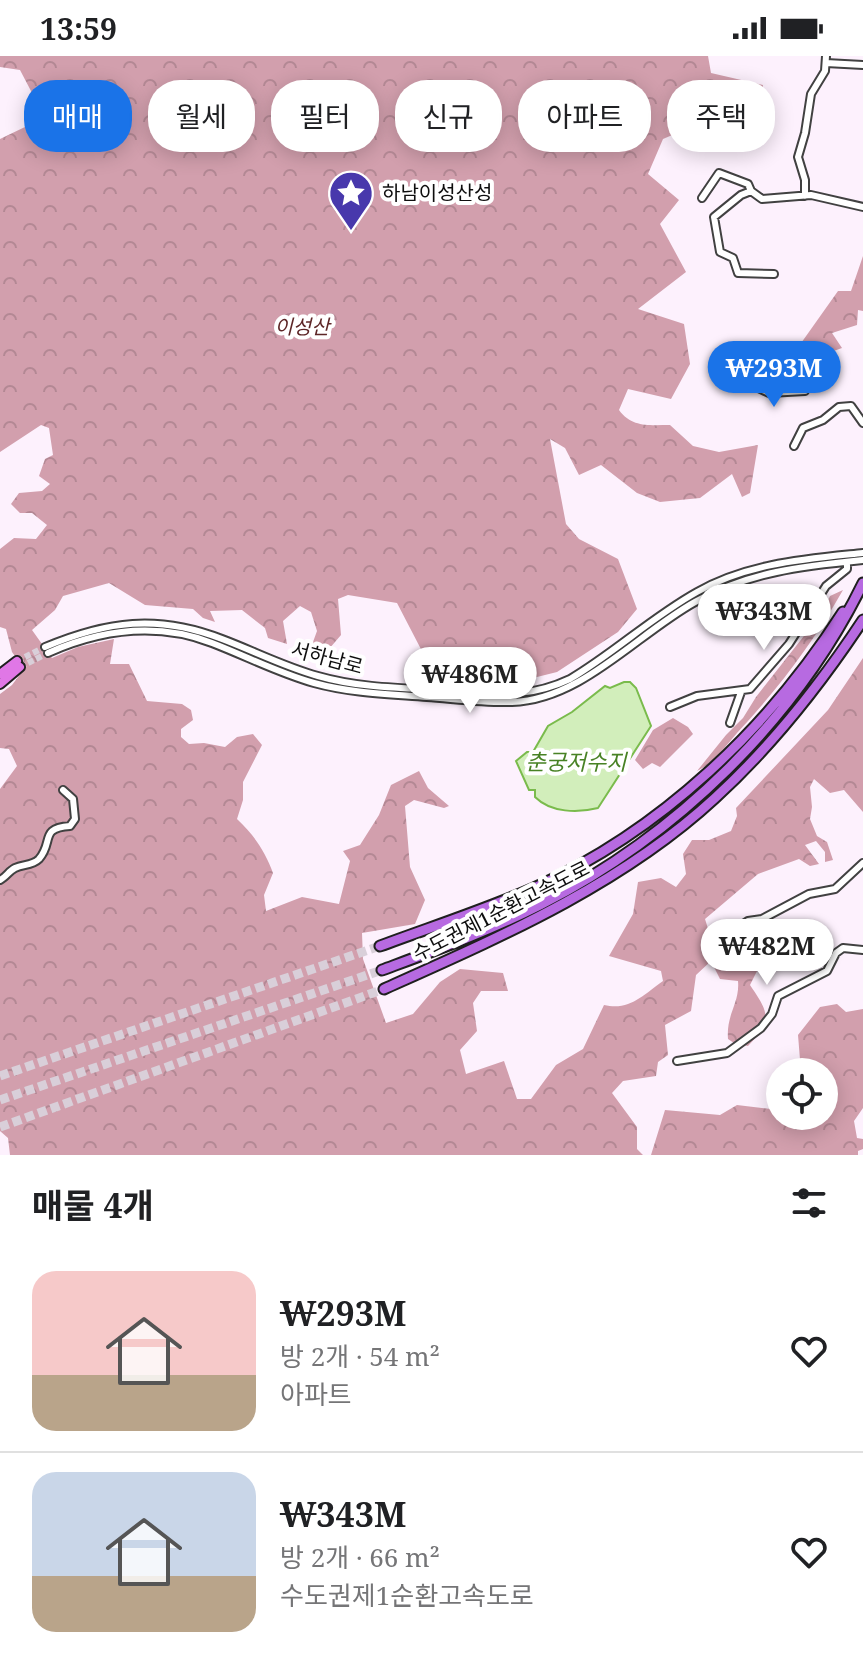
<!DOCTYPE html>
<html lang="ko">
<meta charset="utf-8">
<style>
body{margin:0;font-family:"Noto Serif","Noto Sans KR",serif;background:#f6f6f6;color:#202124;height:100vh;display:flex;flex-direction:column;font-size:30px;white-space:nowrap}
*{box-sizing:border-box;margin:0}
p{font-size:26px;color:#757577}
.icon{flex:none;width:44px;height:44px;fill:none;stroke:currentColor;stroke-width:2;stroke-linecap:round;stroke-linejoin:round}
.map{position:relative;height:1099px;overflow:hidden}
.details{display:flex;flex-direction:column;background:#fff;flex:1}
.details>*{flex:none}
.hud{position:absolute;left:24px;top:24px;width:816px;height:72px;display:flex;gap:16px}
.tools{position:absolute;left:766px;top:1002px;display:grid;gap:16px}
.tools a{display:grid;place-items:center;width:72px;height:72px;border-radius:50%;background:#fff;box-shadow:0 4px 20px #0003;font-size:40px}
.price{position:absolute;translate:-50% -68px;padding:0 18px;border-radius:28px;background:#fff;color:#222;font-size:26px;line-height:52px;filter:drop-shadow(0 2px 4px #0008)}
.price::after{content:'';position:absolute;left:50%;top:48px;width:24px;height:18px;margin-left:-12px;background:inherit;clip-path:polygon(0 0,100% 0,50% 100%)}
.price.active{background:#1a73e8;color:#fff}
ul{padding:0;list-style:none}
li{display:flex;align-items:center;gap:24px;height:200px;padding:0 32px}
li+li{border-top:2px solid #e0e0e0}
li span{display:grid;place-items:center;flex:none;width:224px;height:160px;border-radius:24px;color:#555}
li>.icon{margin-inline-start:auto}
span .icon{width:96px;height:96px;fill:#fffc;stroke-width:1}
li b{font-size:34px}
h2{display:flex;justify-content:space-between;align-items:center;height:96px;padding:0 32px;font-size:34px}
.pill{padding:0 28px;border-radius:32px;background:#fff;box-shadow:0 4px 20px #0003;font-size:28px;line-height:72px}
.pill.active{background:#1a73e8;color:#fff}
.status{display:flex;justify-content:space-between;align-items:center;height:56px;padding:0 40px;background:#fff;direction:ltr}
.status svg{height:22px;fill:currentColor}
.map>svg:first-child{display:block}
</style>
<div class="status"><b>13:59</b><svg viewBox="0 0 49 12"><path d="M0 12V9h3v3zM5 12V6h3v6zM10 12V3h3v9zM15 12V0h3v12zM26 1h20v11H26zM47 4h2v5h-2z"/></svg></div>
<div class="map">
<svg width="863" height="1099" viewBox="0 0 863 1099">
<defs>
<pattern id="forest-crowns" width="20" height="18" patternUnits="userSpaceOnUse" patternTransform="scale(2)"><rect width="20" height="18" fill="#d29fad"/><path d="M2 6a3 3 0 1 1 6 0M12 15a3 3 0 1 1 6 0" fill="none" stroke="#b38894"/></pattern>
</defs>
<rect width="100%" height="100%" fill="#fdf1fd"/>
<path fill="url(#forest-crowns)" d="M 0,0 L 708,0 L 711,17 L 763,29 L 760,57 L 742,95 L 684,74 L 663,83 L 648,118 L 679,144 L 660,168 L 686,216 L 638,253 L 684,268 L 690,308 L 671,343 L 628,333 L 619,354 C 632,372 650,369 670,369 L 693,390 L 719,396 L 758,389 L 750,437 L 742,441 L 732,418 L 700,442 L 660,446 L 637,437 L 601,409 L 579,419 L 565,392 L 550,383 L 566,468 L 579,483 L 618,503 L 637,553 L 618,576 L 557,616 L 501,630 L 437,624 L 397,547 L 348,539 L 338,543 L 341,579 L 323,600 L 303,596 L 304,587 L 313,586 L 317,575 L 311,556 L 300,550 L 283,565 L 287,588 L 268,582 L 265,572 L 242,554 L 210,555 L 215,566 L 203,562 L 193,553 L 145,549 L 109,527 L 63,540 L 55,554 L 32,574 L 52,602 L 78,591 L 114,583 L 110,608 L 129,608 L 147,645 L 182,648 L 191,654 L 193,664 L 181,673 L 181,681 L 189,688 L 204,687 L 225,691 L 237,681 L 253,678 L 262,689 L 243,726 L 243,744 L 237,763 C 254,779 265,795 273,817 L 264,839 L 266,855 L 302,841 L 339,848 L 350,805 L 343,795 L 360,789 L 379,759 L 391,729 L 419,715 L 428,732 L 449,750 L 444,752 L 414,744 L 405,750 L 410,811 L 425,844 L 415,868 L 362,877 L 363,903 L 386,967 L 413,958 L 440,926 L 460,913 L 503,917 L 508,935 L 481,935 L 473,947 L 477,975 L 460,994 L 466,1018 L 504,1005 L 517,1043 L 531,1043 L 556,1009 L 583,993 L 604,949 C 630,955 643,939 663,925 L 661,915 L 609,900 L 633,858 L 638,826 L 661,822 L 676,831 L 686,818 L 683,798 L 692,784 L 709,784 L 731,775 L 737,760 L 736,752 L 828,654 L 863,602 L 863,756 L 844,734 L 830,737 L 814,723 L 810,731 L 812,751 L 810,763 L 817,780 L 827,786 L 833,804 L 825,806 L 825,796 L 816,785 L 805,789 L 819,808 L 810,810 L 799,803 L 758,818 L 705,863 L 710,879 L 738,881 L 749,893 L 759,911 L 750,929 C 769,957 773,964 748,990 L 734,987 L 728,983 C 726,958 740,947 738,925 L 720,923 L 711,905 L 696,919 L 691,955 L 665,969 L 668,999 L 658,1006 L 656,1020 L 623,1025 L 612,1037 L 637,1071 L 637,1093 L 643,1099 L 10,1099 L 8,1082 L 0,1075 L 0,733 L 17,710 L 9,693 L 0,692 L 0,638 L 12,629 L 24,613 L 12,596 L 6,573 L 0,571 L 0,493 L 14,482 L 36,483 L 47,469 L 32,457 L 20,457 L 11,448 L 19,437 L 42,435 L 50,428 L 39,420 L 45,403 L 53,399 L 49,372 L 41,369 L 0,396 L 0,83 L 27,70 L 31,35 L 20,14 L 0,11 Z
M 863,200 L 863,255 L 858,254 L 857,269 L 832,277 L 842,292 L 831,296 L 824,315 L 812,297 L 799,290 L 838,235 L 851,235 Z
M 843,534 C 813,587 778,633 737,677 C 726,690 711,709 697,715 L 726,679 L 743,662 L 756,641 L 822,557 L 830,540 Z
M 673,662 L 688,671 L 693,678 L 660,711 L 652,707 L 643,713 L 635,704 L 653,674 Z
M 837,948 L 846,956 L 863,953 L 863,1052 L 854,1065 L 857,1082 L 863,1083 L 863,1093 L 858,1095 L 858,1099 L 651,1099 L 665,1054 L 720,1059 L 737,1049 L 780,1054 L 780,1060 L 824,1060 L 824,1016 L 801,1016 L 798,979 L 820,951 Z"/>
<path fill="#d2eebb" stroke="#7abb4c" stroke-width="2" d="M 624,626 L 630,626 L 636,632 L 651,670 L 598,752 C 578,757 551,757 535,741 L 535,734 L 529,734 L 516,705 L 527,696 L 533,696 L 548,670 L 572,656 L 605,630 L 610,632 Z"/>
<g fill="none" stroke-linecap="round" stroke-linejoin="round">
<path stroke="#d9cfd9" stroke-width="6" stroke-dasharray="6 3" stroke-linecap="butt" d="M 17,605 L 45,591
M 20,611 L 48,597"/>
<path stroke="#d9cfd9" stroke-width="9" stroke-dasharray="9 4.5" stroke-linecap="butt" d="M 0,1020 L 380,890
M 0,1044 L 382,914
M 0,1071 L 384,933"/>
<g stroke="#414141" stroke-width="10">
<path id="minor" d="M 826,7 L 863,9
M 805,140 L 805,124 L 798,101 L 805,77 L 811,38 L 825,15 L 826,0
M 702,142 L 719,117 L 748,128 L 751,135
M 774,218 L 738,217 L 733,202 L 720,196 L 714,161 L 741,139 L 751,135 L 762,143 L 811,139 L 863,151
M 750,328 L 769,337 L 805,335
M 794,390 L 803,372 L 823,364 L 839,351 L 851,350 L 863,367
M 45,591 C 107,565 158,558 222,583 C 254,595 285,611 318,620 C 363,633 411,632 457,635 C 500,638 530,642 570,623 C 614,597 652,561 697,536 C 748,507 806,503 863,497
M 48,597 C 102,573 157,566 212,587 C 246,600 278,617 314,627 C 350,637 389,638 427,641 C 455,643 484,647 512,646 C 581,644 637,578 695,546 C 748,516 803,510 863,504
M 670,651 L 697,640 L 750,633 L 789,588 L 826,530 L 847,513 L 847,506
M 730,667 L 741,636
M 0,824 C 6,821 9,815 15,812 C 23,808 32,810 39,803 C 54,786 39,772 70,770 L 75,763 L 73,743 L 63,734
M 719,875 L 736,873 L 748,865 L 762,863 L 809,838 L 835,833 L 863,807
M 677,1005 L 727,997 L 761,972 L 772,958 L 778,940 L 827,915 L 836,897 L 843,892 L 863,894"/>
</g>
<g stroke="#1f1f1f" stroke-width="12">
<path id="major" d="M 0,618 L 17,605
M 0,628 L 20,611"/>
</g>
<g stroke="#1f1f1f" stroke-width="13">
<path id="highway" d="M 380,890 C 431,871 484,854 534,832 C 661,775 769,672 843,556
M 382,914 C 436,894 489,875 540,849 C 676,780 796,664 863,527
M 384,933 C 500,881 621,829 715,742 C 773,689 820,629 863,564"/>
</g>
<use href="#minor" stroke="#fff" stroke-width="6"/>
<use href="#major" stroke="#e077e6" stroke-width="8"/>
<use href="#highway" stroke="#b76ae1" stroke-width="9"/>
</g>
<defs>
<g id="sight-pin" transform="scale(2.3)"><path d="M0 17L-7.5 6A9.5 9.5 0 1 1 7.5 6Z" fill="#4838ac" stroke="#fff"/><path d="M0-6L1.8-2.2L6-1.7L2.9 1.2L3.7 5.4L0 3.3L-3.7 5.4L-2.9 1.2L-6-1.7L-1.8-2.2Z" fill="#fff"/></g>
</defs>
<g fill-rule="evenodd">
<use href="#sight-pin" x="351" y="137"/>
</g>
<g text-anchor="middle" stroke-width="8" stroke-linejoin="round" paint-order="stroke">
<g font-size="20" fill="#0e0e0e" stroke="#fff" text-anchor="start">
<text x="382" y="144">하남이성산성</text>
</g>
<g font-size="20" font-style="italic" fill="#5d2627" stroke="#fff">
<text x="302" y="278">이성산</text>
</g>
<g font-size="20" fill="#0e0e0e" stroke="#fff">
<text transform="translate(327 602) rotate(15)" y="7">서하남로</text>
<text transform="translate(501 855) rotate(-27)" y="7">수도권제1순환고속도로</text>
</g>
<g font-size="22" font-style="italic" fill="#488225" stroke="#fff">
<text x="576" y="714">춘궁저수지</text>
</g>
</g>
</svg>
<div class="tools">
<a><svg class="icon" aria-label="locate" viewBox="0 0 24 24"><circle cx="12" cy="12" r="6"/><path d="M12 2v4M12 18v4M2 12h4M18 12h4"/></svg></a>
</div>
<b class="price active" style="left:774px;top:353px">₩293M</b>
<b class="price" style="left:764px;top:596px">₩343M</b>
<b class="price" style="left:470px;top:659px">₩486M</b>
<b class="price" style="left:767px;top:931px">₩482M</b>
<div class="hud">
<a class="pill active">매매</a>
<a class="pill">월세</a>
<a class="pill">필터</a>
<a class="pill">신규</a>
<a class="pill">아파트</a>
<a class="pill">주택</a>
</div>
</div>
<section class="details">
<h2>매물 4개<svg class="icon" aria-label="filters" viewBox="0 0 24 24"><path d="M4 7h16M4 17h16"/><circle cx="9" cy="7" r="2"/><circle cx="15" cy="17" r="2"/></svg></h2>
<ul>
<li><span style="background:linear-gradient(#f6c9c9 65%,#b9a48a 0)"><svg class="icon" aria-label="home" viewBox="0 0 24 24"><path d="M3 11l9-7 9 7M6 9v11h12V9"/></svg></span><div><b>₩293M</b><p>방 2개 · 54 m²</p><p>아파트</p></div><svg class="icon" aria-label="heart" viewBox="0 0 24 24"><path d="M12 20l-8-8c-3-5 5-10 8-4 3-6 11-1 8 4z"/></svg></li>
<li><span style="background:linear-gradient(#c9d6e8 65%,#b9a48a 0)"><svg class="icon" aria-label="home" viewBox="0 0 24 24"><path d="M3 11l9-7 9 7M6 9v11h12V9"/></svg></span><div><b>₩343M</b><p>방 2개 · 66 m²</p><p>수도권제1순환고속도로</p></div><svg class="icon" aria-label="heart" viewBox="0 0 24 24"><path d="M12 20l-8-8c-3-5 5-10 8-4 3-6 11-1 8 4z"/></svg></li>
</ul>
</section>
